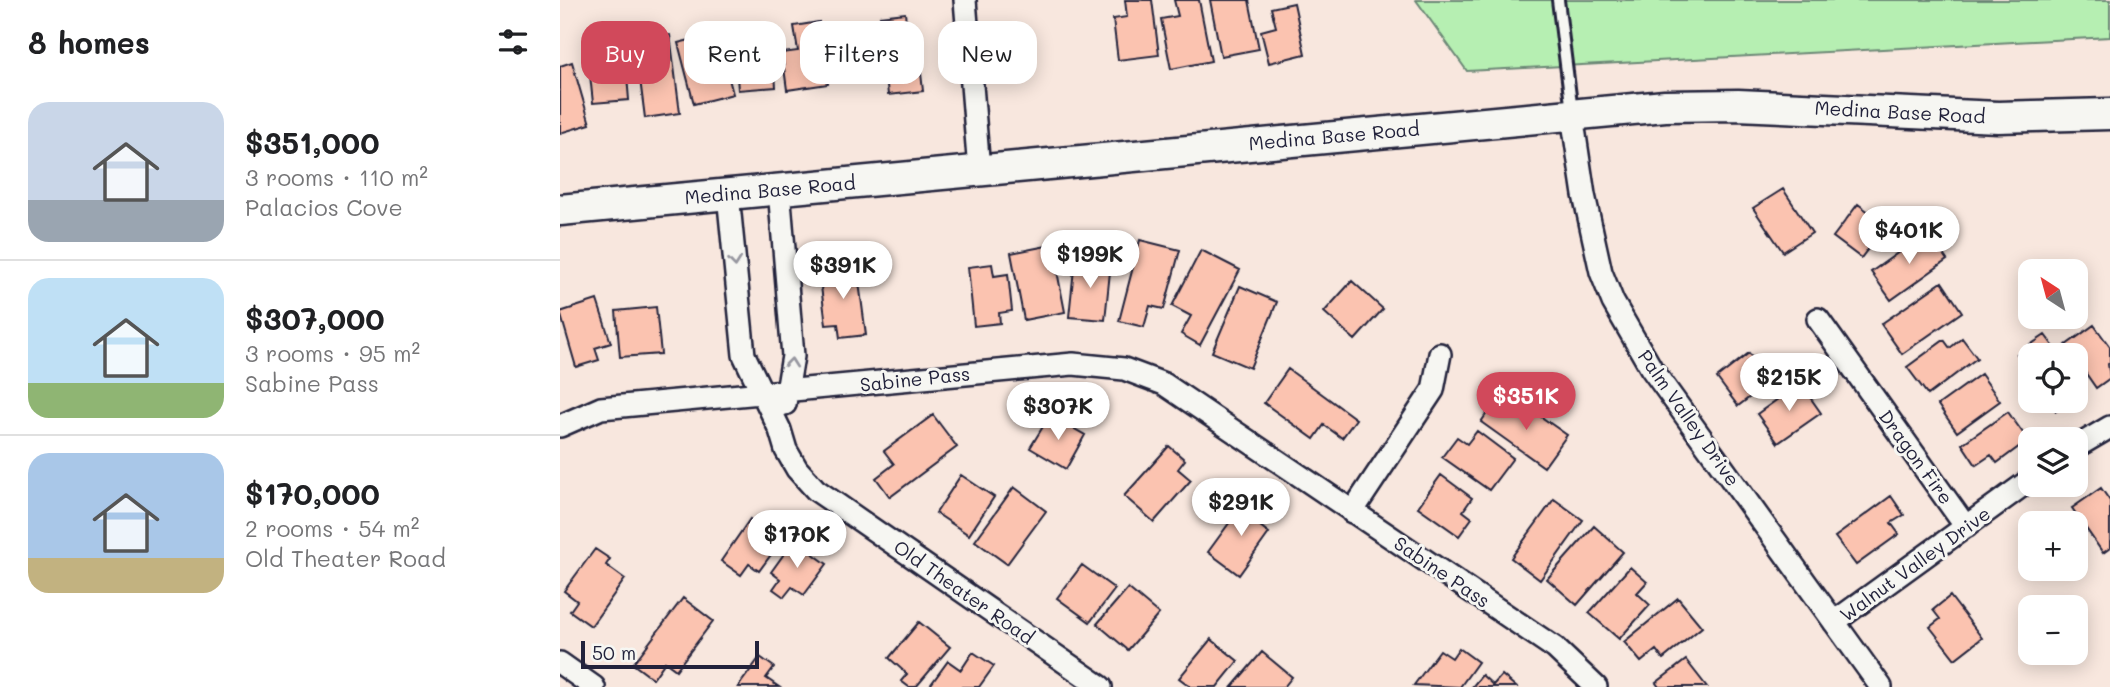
<!DOCTYPE html>
<meta charset="utf-8">
<style>
body{margin:0;font-family:Mali,sans-serif;background:#f6f6f6;color:#202124;height:100vh;display:flex;flex-direction:column;font-size:26px;white-space:nowrap}
*{box-sizing:border-box;margin:0}
p{font-size:23px;color:#757577}
.icon{flex:none;width:38px;height:38px;fill:none;stroke:currentColor;stroke-width:2;stroke-linecap:round;stroke-linejoin:round}
.map{position:relative;flex:1;overflow:hidden}
.sheet{display:flex;flex-direction:column;background:#fff;width:560px}
.sheet>*{flex:none}
.guide{position:absolute;left:21px;top:21px;width:665px;height:63px;display:flex;gap:14px}
.needle{width:46px;rotate:324deg}
.tools{position:absolute;left:1458px;top:259px;display:grid;gap:14px}
.tools a{display:grid;place-items:center;width:70px;height:70px;border-radius:14px;background:#fff;box-shadow:0 4px 18px #0003;font-size:35px}
.scale{position:absolute;left:21px;bottom:18px;width:178px;box-sizing:border-box;padding-left:7px;border:4px solid #22223b;border-top:0;font-size:19px;line-height:24px;white-space:nowrap;color:#22223b;-webkit-text-stroke:5px #f6f6f2;paint-order:stroke}
.price{position:absolute;translate:-50% -60px;padding:0 16px;border-radius:24px;background:#fff;color:#222;font-size:23px;line-height:46px;filter:drop-shadow(0 2px 4px #0008)}
.price::after{content:'';position:absolute;left:50%;top:42px;width:21px;height:16px;margin-left:-10px;background:inherit;clip-path:polygon(0 0,100% 0,50% 100%)}
.price.active{background:#d1495b;color:#fff}
ul{padding:0;list-style:none}
li{display:flex;align-items:center;gap:21px;height:175px;padding:0 28px}
li+li{border-top:2px solid #e0e0e0}
li span{display:grid;place-items:center;flex:none;width:196px;height:140px;border-radius:21px;color:#555}
li>.icon{margin-inline-start:auto}
span .icon{width:84px;height:84px;fill:#fffc;stroke-width:1}
li b{font-size:30px}
h2{display:flex;justify-content:space-between;align-items:center;height:84px;padding:0 28px;font-size:30px}
.chip{padding:0 24px;border-radius:21px;background:#fff;box-shadow:0 4px 18px #0003;font-size:24px;line-height:63px}
.chip.active{background:#d1495b;color:#fff}
main{display:flex;flex:1;min-height:0}
.map>svg:first-child{display:block}
</style>
<main>
<section class="sheet">
<h2>8 homes<svg class="icon" aria-label="filters" viewBox="0 0 24 24"><path d="M4 7h16M4 17h16"/><circle cx="9" cy="7" r="2"/><circle cx="15" cy="17" r="2"/></svg></h2>
<ul>
<li><span style="background:linear-gradient(#c9d6e8 70%,#9aa5b1 0)"><svg class="icon" aria-label="home" viewBox="0 0 24 24"><path d="M3 11l9-7 9 7M6 9v11h12V9"/></svg></span><div><b>$351,000</b><p>3 rooms · 110 m²</p><p>Palacios Cove</p></div></li>
<li><span style="background:linear-gradient(#bfe0f5 75%,#8fb573 0)"><svg class="icon" aria-label="home" viewBox="0 0 24 24"><path d="M3 11l9-7 9 7M6 9v11h12V9"/></svg></span><div><b>$307,000</b><p>3 rooms · 95 m²</p><p>Sabine Pass</p></div></li>
<li><span style="background:linear-gradient(#a9c7e8 75%,#c2b280 0)"><svg class="icon" aria-label="home" viewBox="0 0 24 24"><path d="M3 11l9-7 9 7M6 9v11h12V9"/></svg></span><div><b>$170,000</b><p>2 rooms · 54 m²</p><p>Old Theater Road</p></div></li>
</ul>
</section>
<div class="map">
<svg width="1550" height="687" viewBox="0 0 1550 687">
<rect width="100%" height="100%" fill="#f8e7de"/>
<filter id="ink" filterUnits="userSpaceOnUse"><feTurbulence type="fractalNoise" baseFrequency=".0143" numOctaves="2"/><feDisplacementMap in="SourceGraphic" scale="14" xChannelSelector="R" yChannelSelector="G"/><feConvolveMatrix kernelMatrix="1 2 1 2 8 2 1 2 1" color-interpolation-filters="sRGB"/></filter>
<g filter="url(#ink)">
<path fill="#b6efb2" stroke="#6c8876" stroke-width="2" d="M 856,0 L 1550,0 L 1550,37 L 907,71 Z"/>
<path fill="#fbc3b0" stroke="#22223b" stroke-width="2" d="M 565,0 L 592,0 L 599,55 L 558,60 L 553,19 L 567,17 Z
M 614,0 L 639,0 L 651,61 L 611,69 L 601,19 L 618,16 Z
M 650,0 L 689,0 L 699,49 L 661,56 Z
M 734,3 L 745,54 L 709,63 L 701,31 L 716,27 L 711,8 Z
M 345,13 L 347,29 L 356,28 L 363,91 L 328,95 L 320,16 Z
M 259,22 L 268,84 L 227,90 L 222,53 L 238,51 L 234,26 Z
M 157,33 L 173,94 L 134,104 L 118,43 Z
M 212,33 L 216,87 L 178,90 L 174,36 Z
M 110,35 L 120,113 L 85,118 L 77,56 L 89,54 L 87,38 Z
M 64,40 L 69,100 L 33,103 L 28,56 L 40,55 L 39,42 Z
M 12,62 L 30,124 L 0,133 L 0,66 Z
M 1223,189 L 1252,233 L 1223,252 L 1193,208 Z
M 1298,204 L 1326,225 L 1301,258 L 1273,237 Z
M 1367,232 L 1387,260 L 1331,300 L 1311,272 Z
M 580,240 L 620,250 L 604,309 L 590,306 L 584,327 L 559,321 Z
M 492,245 L 505,312 L 464,320 L 451,253 Z
M 641,250 L 680,270 L 640,345 L 621,334 L 631,316 L 612,306 Z
M 515,259 L 551,262 L 545,320 L 509,317 Z
M 432,264 L 434,276 L 448,274 L 452,311 L 439,313 L 440,323 L 414,326 L 408,267 Z
M 297,267 L 306,335 L 280,338 L 278,324 L 266,325 L 259,271 Z
M 792,281 L 823,309 L 795,340 L 764,312 Z
M 1382,282 L 1402,312 L 1342,354 L 1321,324 Z
M 680,286 L 717,302 L 690,368 L 652,352 Z
M 37,300 L 51,343 L 35,348 L 39,360 L 16,367 L 0,312 Z
M 96,307 L 101,354 L 60,357 L 56,311 Z
M 1534,325 L 1550,347 L 1550,362 L 1548,364 L 1550,378 L 1536,388 L 1516,359 L 1516,355 L 1513,355 L 1506,345 Z
M 1485,335 L 1500,355 L 1470,355 L 1470,373 L 1457,354 Z
M 1402,338 L 1417,358 L 1368,395 L 1347,367 L 1384,340 L 1390,348 Z
M 1189,353 L 1211,381 L 1178,406 L 1157,378 Z
M 728,369 L 796,419 L 782,438 L 764,425 L 754,439 L 704,403 Z
M 1421,374 L 1440,401 L 1397,432 L 1378,405 Z
M 1516,378 L 1524,391 L 1516,397 Z
M 1240,383 L 1261,413 L 1218,443 L 1197,414 Z
M 1489,401 L 1510,401 L 1496,411 Z
M 960,402 L 1007,435 L 984,467 L 921,422 L 934,403 L 951,415 Z
M 1448,412 L 1468,440 L 1437,463 L 1431,455 L 1416,465 L 1402,444 Z
M 373,415 L 397,447 L 330,497 L 316,478 L 334,464 L 324,451 Z
M 490,415 L 525,435 L 506,469 L 470,448 Z
M 917,431 L 953,458 L 929,490 L 882,457 L 897,437 L 907,444 Z
M 609,446 L 625,460 L 618,469 L 631,480 L 594,522 L 564,496 Z
M 401,475 L 434,497 L 409,535 L 376,513 Z
M 881,475 L 912,498 L 903,511 L 912,518 L 899,536 L 858,507 Z
M 454,487 L 486,511 L 447,564 L 415,541 Z
M 1541,488 L 1550,501 L 1550,548 L 1543,553 L 1512,508 Z
M 1331,496 L 1344,515 L 1331,523 L 1339,534 L 1296,565 L 1275,537 Z
M 994,499 L 1023,520 L 980,580 L 951,558 Z
M 686,500 L 706,515 L 699,525 L 709,533 L 679,575 L 648,552 Z
M 190,519 L 221,541 L 199,571 L 189,564 L 181,575 L 161,561 Z
M 1034,526 L 1063,552 L 1017,605 L 987,579 Z
M 234,540 L 267,564 L 244,595 L 232,587 L 224,597 L 213,589 L 220,579 L 211,572 Z
M 35,549 L 50,559 L 46,565 L 65,579 L 31,626 L 10,611 L 17,601 L 4,591 Z
M 522,565 L 555,589 L 530,622 L 497,598 Z
M 1070,567 L 1087,582 L 1077,593 L 1090,605 L 1059,639 L 1029,613 Z
M 568,588 L 599,614 L 568,650 L 537,624 Z
M 1390,596 L 1422,638 L 1395,659 L 1370,627 L 1380,619 L 1373,610 Z
M 123,598 L 153,621 L 116,670 L 105,662 L 93,679 L 73,664 Z
M 1118,598 L 1142,627 L 1103,659 L 1096,650 L 1081,662 L 1064,642 Z
M 359,622 L 390,647 L 356,687 L 349,687 L 341,681 L 347,674 L 329,658 Z
M 651,639 L 678,661 L 657,687 L 631,687 L 619,678 Z
M 899,648 L 918,662 L 900,687 L 854,685 L 880,650 L 892,658 Z
M 413,652 L 434,666 L 419,687 L 369,687 L 388,661 L 401,670 Z
M 702,652 L 732,677 L 724,687 L 672,687 Z
M 200,657 L 214,667 L 206,678 L 219,687 L 178,687 Z
M 1126,660 L 1147,687 L 1099,687 L 1096,683 Z
M 922,675 L 933,685 L 942,675 L 956,687 L 912,687 Z"/>
<g fill="none" stroke-linecap="round" stroke-linejoin="round">
<g stroke="#22223b" stroke-width="16">
<path id="lane" d="M 998,0 L 1012,112"/>
</g>
<g stroke="#22223b" stroke-width="26">
<path id="street" d="M 405,0 L 419,170
M 1012,115 L 1024,195 L 1041,272 L 1053,302 L 1091,368 L 1321,687
M 219,189 L 233,356 L 225,404
M 168,194 L 184,355 L 220,430 L 226,450 L 237,469 L 256,490 L 541,687
M 1258,319 L 1406,527
M 0,426 L 41,408 L 513,364 L 564,369 L 604,384 L 995,648 L 1036,687
M 1516,447 L 1550,427
M 792,512 L 873,390 L 880,354
M 1274,622 L 1470,480
M 0,663 L 34,687"/>
</g>
<g stroke="#22223b" stroke-width="35">
<path id="secondary" d="M 0,210 L 1105,106 L 1178,105 L 1438,117 L 1550,114"/>
</g>
<use href="#lane" stroke="#f6f6f2" stroke-width="10"/>
<use href="#street" stroke="#f6f6f2" stroke-width="21"/>
<use href="#secondary" stroke="#f6f6f2" stroke-width="30"/>
</g>
<defs><path id="oneway-chevron" d="M-2-3.5L2.5 0L-2 3.5" fill="none" stroke-width="1.6" stroke-linecap="round" stroke-linejoin="round" transform="scale(1.75)"/></defs>
<g stroke="#9797a0">
<use href="#oneway-chevron" transform="translate(175 262) rotate(84)"/>
<use href="#oneway-chevron" transform="translate(231 363) rotate(-84)"/>
</g>
</g>
<g text-anchor="middle" stroke-width="6" stroke-linejoin="round" paint-order="stroke">
<g font-size="19" fill="#22223b" stroke="#f6f6f2">
<text transform="translate(1340 112) rotate(3)" y="7">Medina Base Road</text>
<text transform="translate(774 136) rotate(-5)" y="7">Medina Base Road</text>
<text transform="translate(210 190) rotate(-5)" y="7">Medina Base Road</text>
<text transform="translate(355 379) rotate(-6)" y="7">Sabine Pass</text>
<text transform="translate(1129 418) rotate(55)" y="7">Palm Valley Drive</text>
<text transform="translate(1356 457) rotate(54)" y="7">Dragon Fire</text>
<text transform="translate(1355 564) rotate(-36)" y="7">Walnut Valley Drive</text>
<text transform="translate(882 572) rotate(34)" y="7">Sabine Pass</text>
<text transform="translate(404 592) rotate(35)" y="7">Old Theater Road</text>
</g>
</g>
</svg>
<div class="tools">
<a><svg class="needle" viewBox="-14 -14 28 28"><path d="M0-13l5 13h-10z" fill="#e53935"/><path d="M0 13l5-13h-10z" fill="#757577"/></svg></a>
<a><svg class="icon" aria-label="locate" viewBox="0 0 24 24"><circle cx="12" cy="12" r="6"/><path d="M12 2v4M12 18v4M2 12h4M18 12h4"/></svg></a>
<a><svg class="icon" aria-label="layers" viewBox="0 0 24 24"><path d="M12 4l9 5-9 5-9-5zM3 14l9 5 9-5"/></svg></a>
<a>+</a>
<a>−</a>
</div>
<div class="scale">50 m</div>
<b class="price" style="left:1349px;top:266px">$401K</b>
<b class="price" style="left:530px;top:290px">$199K</b>
<b class="price" style="left:283px;top:301px">$391K</b>
<b class="price" style="left:1229px;top:413px">$215K</b>
<b class="price active" style="left:966px;top:432px">$351K</b>
<b class="price" style="left:498px;top:442px">$307K</b>
<b class="price" style="left:681px;top:538px">$291K</b>
<b class="price" style="left:237px;top:570px">$170K</b>
<div class="guide">
<a class="chip active">Buy</a>
<a class="chip">Rent</a>
<a class="chip">Filters</a>
<a class="chip">New</a>
</div>
</div>
</main>
